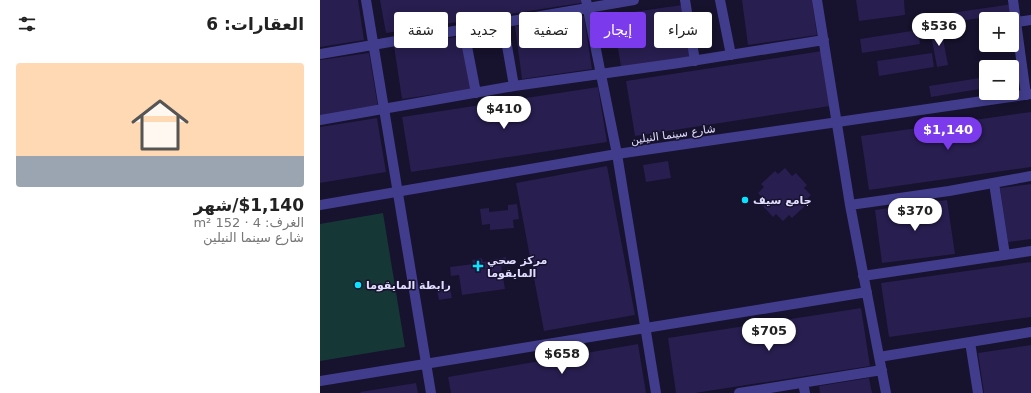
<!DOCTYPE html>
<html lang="ar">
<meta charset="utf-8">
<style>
body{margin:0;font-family:"DejaVu Sans",Vazirmatn,sans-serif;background:#f6f6f6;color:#222;direction:rtl;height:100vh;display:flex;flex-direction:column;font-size:15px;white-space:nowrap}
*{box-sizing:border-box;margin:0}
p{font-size:13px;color:#767676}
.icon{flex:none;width:22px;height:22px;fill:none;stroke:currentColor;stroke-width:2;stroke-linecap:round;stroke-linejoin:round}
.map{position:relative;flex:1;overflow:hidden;direction:ltr}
.drawer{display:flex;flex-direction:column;background:#fff;width:320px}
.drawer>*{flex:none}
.guide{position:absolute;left:12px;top:12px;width:380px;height:36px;direction:rtl;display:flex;gap:8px}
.tools{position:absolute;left:659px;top:12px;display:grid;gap:8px}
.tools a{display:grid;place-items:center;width:40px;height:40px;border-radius:4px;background:#fff;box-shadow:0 2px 10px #0003;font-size:20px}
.price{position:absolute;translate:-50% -34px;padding:0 9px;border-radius:14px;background:#fff;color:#222;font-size:13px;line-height:26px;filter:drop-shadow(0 1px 2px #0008)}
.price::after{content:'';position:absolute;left:50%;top:24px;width:12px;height:9px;margin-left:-6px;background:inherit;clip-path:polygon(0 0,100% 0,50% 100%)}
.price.selected{background:#7c3aed;color:#fff}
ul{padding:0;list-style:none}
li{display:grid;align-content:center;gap:8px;height:212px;padding:0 16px}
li+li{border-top:1px solid #e0e0e0}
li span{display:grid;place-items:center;height:124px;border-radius:4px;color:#555}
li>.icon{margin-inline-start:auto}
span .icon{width:72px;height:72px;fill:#fffc;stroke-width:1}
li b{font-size:17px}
h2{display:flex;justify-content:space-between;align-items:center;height:48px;padding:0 16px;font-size:17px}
.tag{padding:0 14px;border-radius:4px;background:#fff;box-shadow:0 2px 10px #0003;font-size:14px;line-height:36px}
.tag.selected{background:#7c3aed;color:#fff}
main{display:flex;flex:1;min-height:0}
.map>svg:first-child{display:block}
</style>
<main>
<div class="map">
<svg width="711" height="393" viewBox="0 0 711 393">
<rect width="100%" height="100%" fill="#17122d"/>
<path fill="#153837" d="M 63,213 L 85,347 L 0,361 L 0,224 Z"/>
<path fill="#281e4f" d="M 0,0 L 38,0 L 44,40 L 0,47 Z
M 60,0 L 261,0 L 261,3 L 66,33 Z
M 422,0 L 492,0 L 497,35 L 428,45 Z
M 536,0 L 584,0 L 585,15 L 539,21 Z
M 693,4 L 694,13 L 619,24 L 617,15 Z
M 362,5 L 370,57 L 301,67 L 293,15 Z
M 264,16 L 272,69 L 202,79 L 195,26 Z
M 621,28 L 628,65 L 617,67 L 610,29 Z
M 598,30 L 600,44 L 542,53 L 540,39 Z
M 143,36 L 151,89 L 82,99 L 74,46 Z
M 502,51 L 510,106 L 315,136 L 306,81 Z
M 49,53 L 58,107 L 0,116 L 0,60 Z
M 612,53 L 614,67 L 559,76 L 557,61 Z
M 696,73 L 698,84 L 692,84 L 692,74 Z
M 666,77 L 666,88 L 611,97 L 609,86 Z
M 278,87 L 287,142 L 91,172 L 82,117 Z
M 711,112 L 711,167 L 549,190 L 541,136 Z
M 57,118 L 66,172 L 0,183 L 0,127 Z
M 348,161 L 351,178 L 326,182 L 323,165 Z
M 287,166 L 315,315 L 224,331 L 196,183 Z
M 465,168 L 472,176 L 476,173 L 487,185 L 484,188 L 491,195 L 483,203 L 485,206 L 472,218 L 469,215 L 463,221 L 456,214 L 453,217 L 440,203 L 444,200 L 438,193 L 444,187 L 441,184 L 455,171 L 458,174 Z
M 711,184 L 711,239 L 688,242 L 680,188 Z
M 627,200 L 635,254 L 562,263 L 555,210 Z
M 197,204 L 199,219 L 193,220 L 194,228 L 170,230 L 170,224 L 162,225 L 160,209 L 169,208 L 169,212 L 188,210 L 188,205 Z
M 186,257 L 187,265 L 181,266 L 185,289 L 142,295 L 139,275 L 131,276 L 130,267 L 153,264 L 152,260 L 162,258 L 163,262 Z
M 711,262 L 711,317 L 569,337 L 561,283 Z
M 129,284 L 132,298 L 119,300 L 116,286 Z
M 541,308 L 550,366 L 375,393 L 356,393 L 348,338 Z
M 318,344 L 326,393 L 131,393 L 128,377 Z
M 711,345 L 711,393 L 664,393 L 658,353 Z
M 549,378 L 552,393 L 500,393 L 499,386 Z
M 96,383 L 98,393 L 41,393 L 40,392 Z"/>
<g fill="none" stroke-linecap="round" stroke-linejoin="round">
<path stroke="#413d8c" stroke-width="10" d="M 46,0 L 111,393
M 266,0 L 297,154 L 336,393
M 365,0 L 375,61
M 400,0 L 411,55
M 497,0 L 530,205 L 566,393
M 693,0 L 706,95
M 697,22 L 711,20
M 183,23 L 194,86
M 144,31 L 156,93
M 0,54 L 314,0
M 0,120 L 194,86 L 359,63 L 504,40
M 674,183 L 685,255
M 530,205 L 629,191 L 711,176
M 543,276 L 711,251
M 650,342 L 658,393
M 559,357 L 711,332
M 0,381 L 547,292
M 483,383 L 485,393
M 419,393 L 562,370"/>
<path stroke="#413d8c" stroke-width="10" d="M 0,205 L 297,154 L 711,94"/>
</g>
<g fill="#0ae3ff" stroke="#17122d" stroke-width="1.5">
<circle cx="425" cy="200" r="4"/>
<path d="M156 260h4v4h4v4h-4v4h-4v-4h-4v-4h4z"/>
<circle cx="38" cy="285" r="4"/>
</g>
<g text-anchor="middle" stroke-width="3" stroke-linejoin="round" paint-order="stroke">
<g font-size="11" fill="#e2deff" stroke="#17122d">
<text transform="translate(353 134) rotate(-8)" y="4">شارع سينما النيلين</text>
</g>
<g font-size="11" font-weight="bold" fill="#e2deff" stroke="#17122d" text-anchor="start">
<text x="433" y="204">جامع سيف</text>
<text x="167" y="264">مركز صحي<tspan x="167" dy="13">المايقوما</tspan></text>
<text x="46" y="289">رابطة المايقوما</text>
</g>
</g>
</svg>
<div class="tools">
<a>+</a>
<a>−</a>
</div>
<b class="price" style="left:619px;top:47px">$536</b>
<b class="price" style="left:184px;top:130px">$410</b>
<b class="price selected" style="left:628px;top:151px">$1,140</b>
<b class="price" style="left:595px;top:232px">$370</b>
<b class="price" style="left:449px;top:352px">$705</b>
<b class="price" style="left:242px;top:375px">$658</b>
<div class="guide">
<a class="tag">شراء</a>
<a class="tag selected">إيجار</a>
<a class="tag">تصفية</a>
<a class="tag">جديد</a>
<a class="tag">شقة</a>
</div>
</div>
<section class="drawer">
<h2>العقارات: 6<svg class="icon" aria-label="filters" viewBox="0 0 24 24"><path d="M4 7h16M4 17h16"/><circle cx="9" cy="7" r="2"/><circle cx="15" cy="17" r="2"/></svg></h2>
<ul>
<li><span style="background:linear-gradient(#ffd9b3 75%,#9aa5b1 0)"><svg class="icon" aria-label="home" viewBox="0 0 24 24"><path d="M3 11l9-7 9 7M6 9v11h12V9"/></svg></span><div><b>$1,140/شهر</b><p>الغرف: 4 · 152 m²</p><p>شارع سينما النيلين</p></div></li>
</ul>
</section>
</main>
